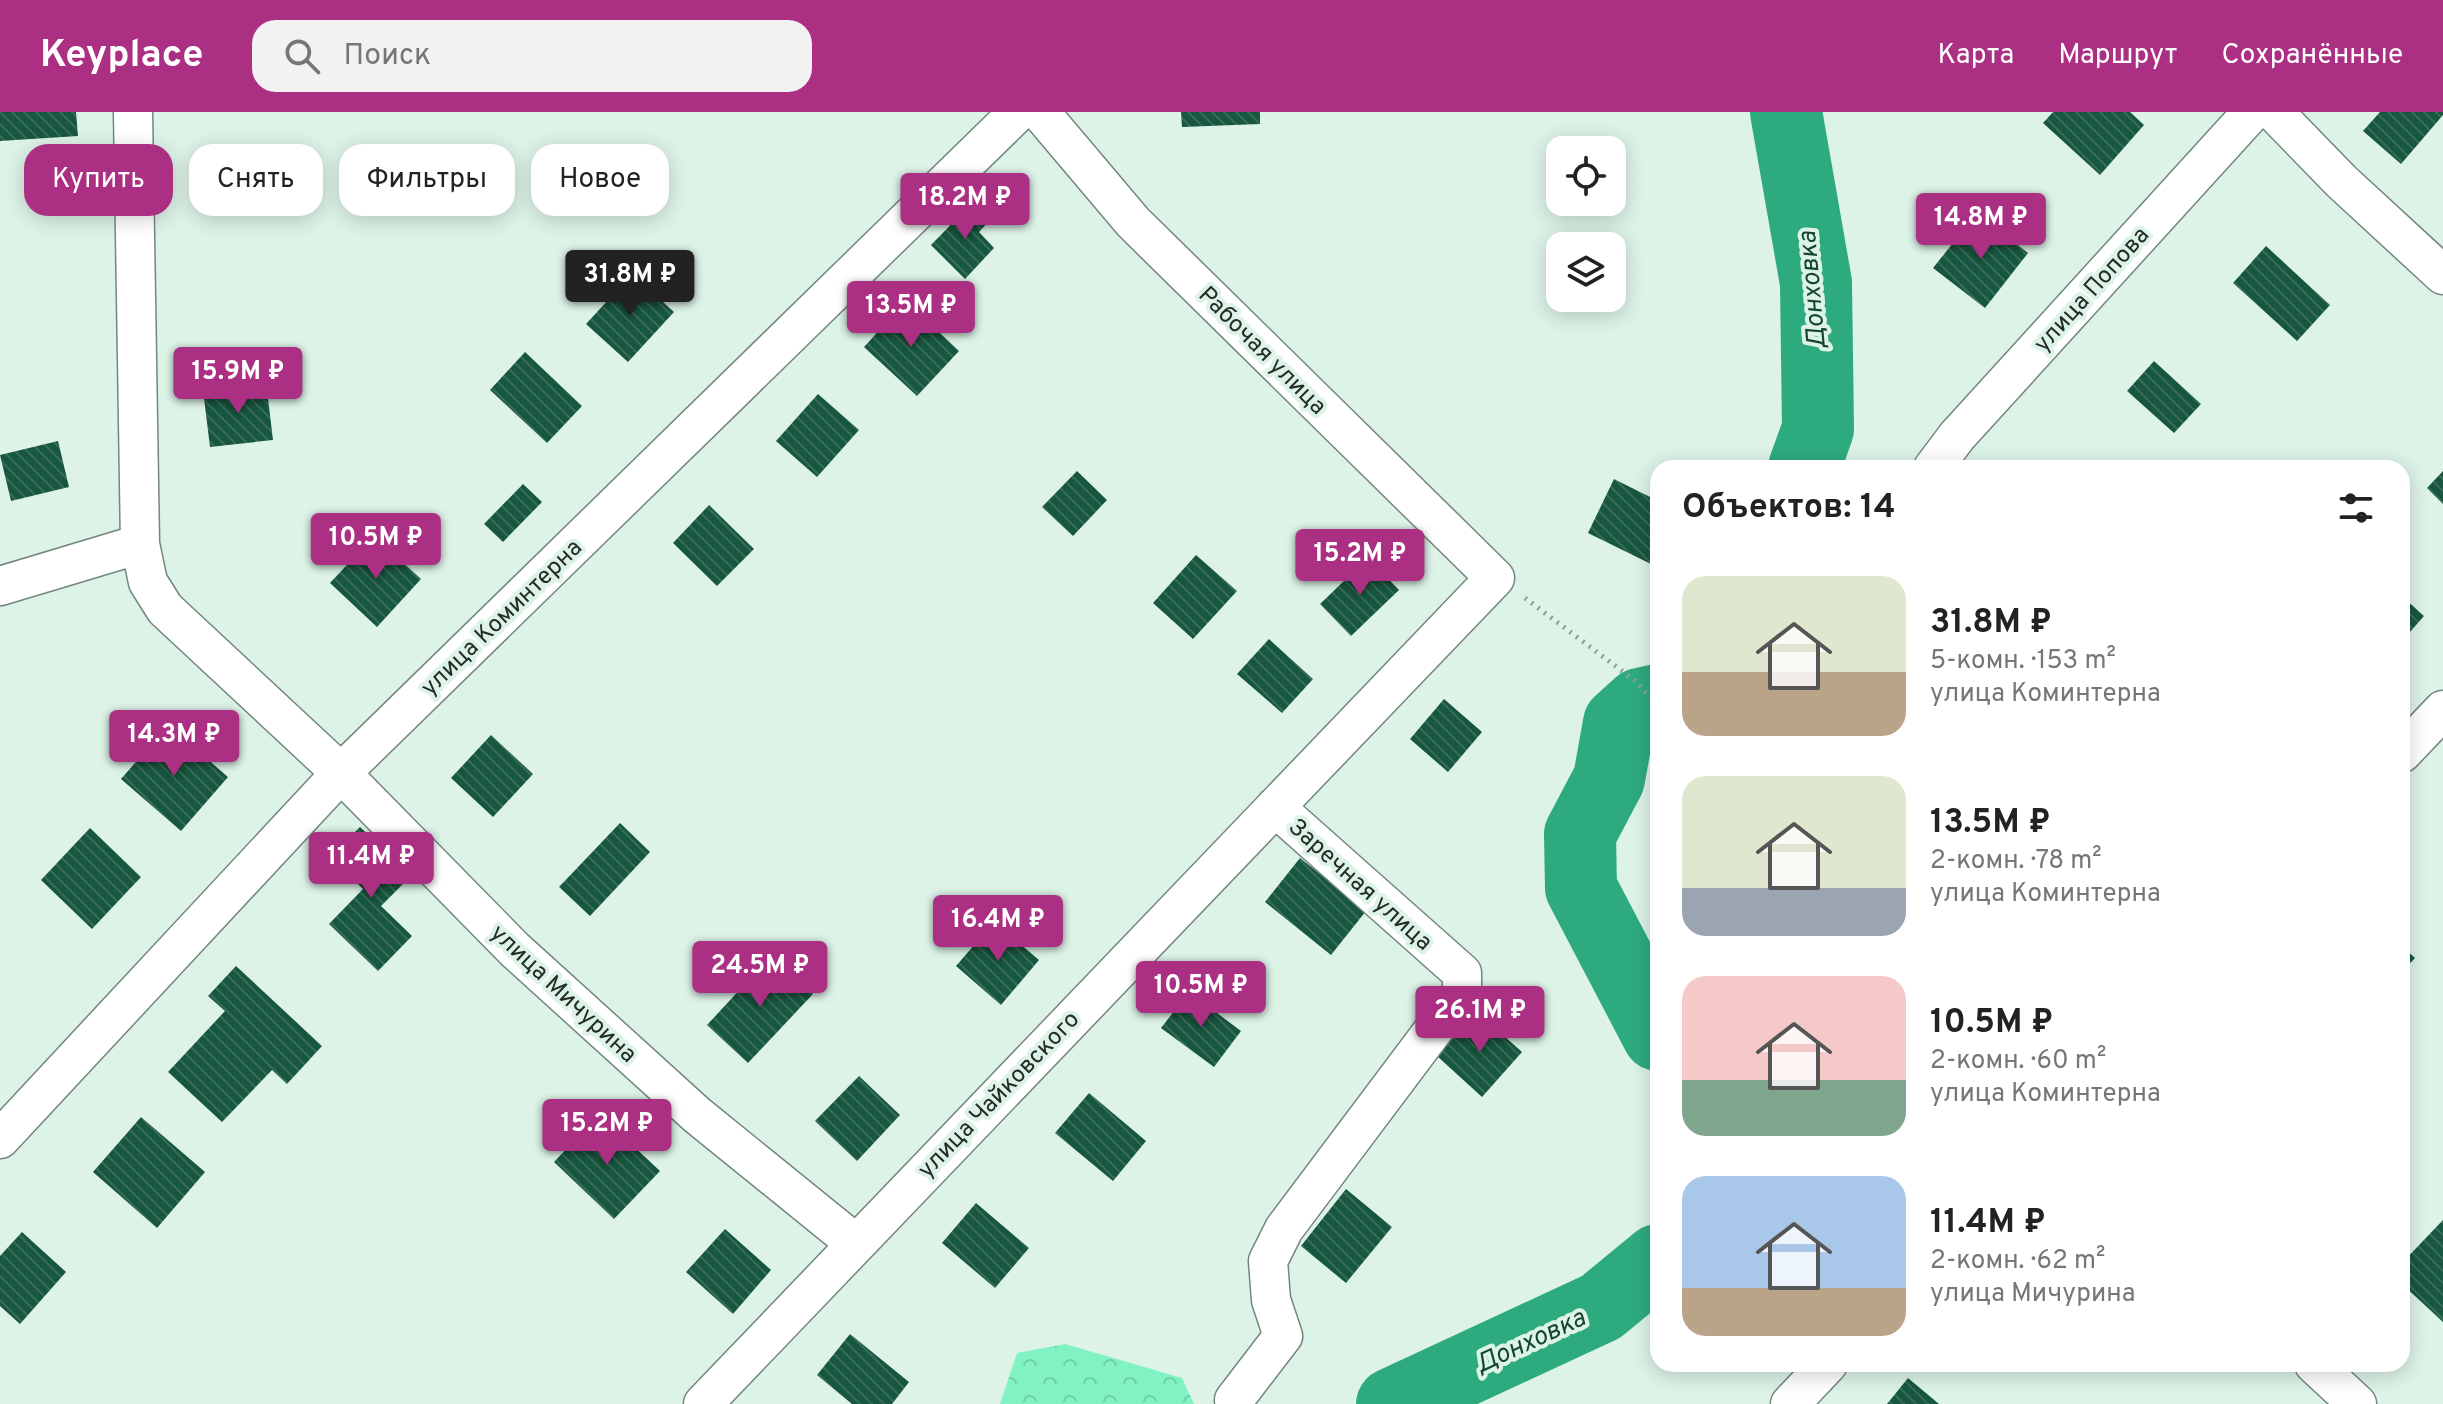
<!DOCTYPE html>
<html lang="ru">
<meta charset="utf-8">
<style>
body{margin:0;font-family:Overpass,sans-serif;background:#f2f2f2;color:#222;height:100vh;display:flex;flex-direction:column;font-size:30px;white-space:nowrap}
*{box-sizing:border-box;margin:0}
p{font-size:26px;color:#767676}
.icon{flex:none;width:44px;height:44px;fill:none;stroke:currentColor;stroke-width:2;stroke-linecap:round;stroke-linejoin:round}
.map{position:relative;flex:1;overflow:hidden}
.sheet{position:absolute;left:1650px;top:348px;width:760px;height:912px;display:flex;flex-direction:column;background:#fff;border-radius:24px;box-shadow:0 4px 20px #0003}
.sheet>*{flex:none}
.banner{position:absolute;left:24px;top:32px;width:760px;height:72px;display:flex;gap:16px}
.controls{position:absolute;left:1546px;top:24px;display:grid;gap:16px}
.controls a{display:grid;place-items:center;width:80px;height:80px;border-radius:16px;background:#fff;box-shadow:0 4px 20px #0003;font-size:40px}
.price{position:absolute;translate:-50% -68px;padding:0 18px;border-radius:8px;background:#ab2f82;color:#fff;font-size:26px;line-height:52px;filter:drop-shadow(0 2px 4px #0008)}
.price::after{content:'';position:absolute;left:50%;top:48px;width:24px;height:18px;margin-left:-12px;background:inherit;clip-path:polygon(0 0,100% 0,50% 100%)}
.price.on{background:#222;color:#fff}
ul{padding:0;list-style:none}
li{display:flex;align-items:center;gap:24px;height:200px;padding:0 32px}
li span{display:grid;place-items:center;flex:none;width:224px;height:160px;border-radius:24px;color:#555}
li>.icon{margin-inline-start:auto}
span .icon{width:96px;height:96px;fill:#fffc;stroke-width:1}
li b{font-size:34px}
h2{display:flex;justify-content:space-between;align-items:center;height:96px;padding:0 32px;font-size:34px}
.tag{padding:0 28px;border-radius:24px;background:#fff;box-shadow:0 4px 20px #0003;font-size:28px;line-height:72px}
.tag.on{background:#ab2f82;color:#fff}
header{display:flex;align-items:center;gap:48px;box-sizing:border-box;height:112px;padding:0 40px;background:#ab2f82;color:#fff}
header strong{font-size:38px}
nav{display:flex;gap:44px;margin-inline-start:auto;font-size:28px}
.search{width:560px;height:72px;background:#f2f2f2;display:flex;align-items:center;gap:20px;box-sizing:border-box;padding:0 28px;border-radius:24px;color:#767676;font-size:30px}
.map>svg:first-child{display:block}
</style>
<header>
<strong>Keyplace</strong>
<div class="search"><svg class="icon" aria-label="search" viewBox="0 0 24 24"><circle cx="10" cy="10" r="6"/><path d="M15 15l6 6"/></svg>Поиск</div>
<nav><a>Карта</a><a>Маршрут</a><a>Сохранённые</a></nav>
</header>
<div class="map">
<svg width="2443" height="1292" viewBox="0 0 2443 1292">
<defs>
<pattern id="forest-crowns" width="20" height="18" patternUnits="userSpaceOnUse" patternTransform="scale(2)"><rect width="20" height="18" fill="#81f2c2"/><path d="M2 6a3 3 0 1 1 6 0M12 15a3 3 0 1 1 6 0" fill="none" stroke="#6fd0a7"/></pattern>
<pattern id="building-back-hatch" width="6" height="6" patternUnits="userSpaceOnUse" patternTransform="scale(2)"><rect width="6" height="6" fill="#17573f"/><path d="M-1 5l2 2M0 0l6 6M5-1l2 2" fill="none" stroke="#386c58"/></pattern>
</defs>
<rect width="100%" height="100%" fill="#ddf3e8"/>
<path fill="url(#forest-crowns)" d="M 1065,1232 L 1182,1266 L 1194,1292 L 1000,1292 L 1017,1241 Z"/>
<g fill="none" stroke-linecap="round" stroke-linejoin="round">
<path stroke="#2eab7e" stroke-width="72" d="M 1786,0 L 1816,171 L 1818,317 L 1804,356
M 1658,588 L 1640,592 L 1619,611 L 1609,667 L 1580,722 L 1581,776 L 1658,923
M 1392,1292 L 1601,1195 L 1658,1148"/>
</g>
<path fill="url(#building-back-hatch)" d="M 0,0 L 76,0 L 78,24 L 0,29 Z
M 1181,0 L 1260,0 L 1260,12 L 1182,15 Z
M 2053,0 L 2130,0 L 2144,13 L 2100,63 L 2043,11 Z
M 2380,0 L 2443,0 L 2443,3 L 2401,52 L 2363,19 Z
M 973,90 L 991,107 L 979,120 L 994,136 L 965,167 L 931,133 Z
M 1977,101 L 2028,141 L 1985,196 L 1933,156 Z
M 2266,134 L 2330,193 L 2297,229 L 2233,171 Z
M 632,162 L 674,200 L 628,250 L 586,212 Z
M 906,189 L 959,239 L 917,284 L 864,235 Z
M 525,240 L 582,294 L 547,331 L 490,278 Z
M 2154,249 L 2201,292 L 2174,321 L 2127,279 Z
M 266,270 L 273,328 L 210,335 L 203,278 Z
M 818,282 L 859,318 L 817,365 L 776,329 Z
M 58,329 L 69,375 L 11,389 L 0,343 Z
M 1077,359 L 1107,388 L 1073,424 L 1042,395 Z
M 2443,359 L 2443,392 L 2427,376 Z
M 1614,367 L 1658,389 L 1658,448 L 1655,454 L 1588,421 Z
M 523,372 L 542,390 L 503,430 L 484,412 Z
M 709,393 L 754,437 L 717,474 L 673,431 Z
M 374,424 L 421,467 L 377,515 L 330,471 Z
M 1196,443 L 1237,479 L 1193,527 L 1153,491 Z
M 1368,446 L 1399,478 L 1351,524 L 1320,492 Z
M 2402,484 L 2424,504 L 2402,529 Z
M 1269,527 L 1313,567 L 1282,601 L 1237,562 Z
M 1444,587 L 1482,620 L 1448,660 L 1410,627 Z
M 168,613 L 228,665 L 181,719 L 121,667 Z
M 491,623 L 533,662 L 493,705 L 451,666 Z
M 620,711 L 650,740 L 590,804 L 559,775 Z
M 360,715 L 411,764 L 381,794 L 412,824 L 378,859 L 329,812 L 363,777 L 330,745 Z
M 90,716 L 141,765 L 92,817 L 41,768 Z
M 1300,746 L 1366,799 L 1331,843 L 1265,790 Z
M 994,810 L 1039,848 L 1001,893 L 956,854 Z
M 2402,834 L 2415,846 L 2402,860 Z
M 772,843 L 813,882 L 748,951 L 707,913 Z
M 236,854 L 322,934 L 287,972 L 272,958 L 222,1010 L 168,960 L 225,899 L 208,884 Z
M 1189,880 L 1241,919 L 1214,955 L 1161,916 Z
M 1477,900 L 1522,940 L 1482,985 L 1437,944 Z
M 859,964 L 900,1003 L 857,1049 L 815,1009 Z
M 1089,981 L 1146,1029 L 1113,1069 L 1055,1021 Z
M 599,1002 L 660,1059 L 614,1107 L 554,1050 Z
M 141,1005 L 205,1060 L 157,1116 L 93,1060 Z
M 1346,1077 L 1392,1115 L 1346,1171 L 1301,1134 Z
M 976,1091 L 1029,1136 L 995,1176 L 942,1131 Z
M 2443,1108 L 2443,1210 L 2402,1172 L 2402,1151 Z
M 725,1117 L 771,1158 L 733,1202 L 686,1160 Z
M 22,1120 L 66,1160 L 20,1212 L 0,1194 L 0,1144 Z
M 850,1222 L 909,1270 L 892,1292 L 852,1292 L 817,1263 Z
M 1908,1266 L 1939,1292 L 1887,1292 Z"/>
<g fill="none" stroke-linecap="round" stroke-linejoin="round">
<g stroke="#73877d" stroke-width="41">
<path id="street" d="M 133,0 L 140,432 L 148,470 L 165,497 L 341,661 L 514,837 L 697,1003 L 855,1131
M 2274,0 L 2341,69 L 2443,163
M 1933,356 L 1957,324 L 2252,0
M 0,474 L 140,432
M 2402,641 L 2443,598
M 0,1027 L 341,661 L 1018,0
M 2314,1252 L 2357,1292
M 1234,1288 L 1283,1224 L 1271,1188 L 1268,1149 L 1284,1117 L 1462,880 L 1462,861 L 1275,695
M 703,1292 L 1495,466 L 1133,110 L 1040,0
M 1790,1292 L 1828,1252"/>
</g>
<path stroke="#8e9e96" stroke-width="5" stroke-dasharray="2 6" stroke-linecap="butt" d="M 1525,486 L 1634,568 L 1658,593"/>
<use href="#street" stroke="#fff" stroke-width="38"/>
</g>
<g text-anchor="middle" stroke-width="8" stroke-linejoin="round" paint-order="stroke">
<g font-size="24" fill="#242c28" stroke="#ddf3e8">
<text transform="translate(2091 177) rotate(-48)" y="8">улица Попова</text>
<text transform="translate(1263 238) rotate(45)" y="8">Рабочая улица</text>
<text transform="translate(501 505) rotate(-44)" y="8">улица Коминтерна</text>
<text transform="translate(1361 772) rotate(42)" y="8">Заречная улица</text>
<text transform="translate(564 881) rotate(43)" y="8">улица Мичурина</text>
<text transform="translate(998 982) rotate(-46)" y="8">улица Чайковского</text>
</g>
<g font-size="26" font-style="italic" fill="#144633" stroke="#ddf3e8">
<text transform="translate(1811 178) rotate(-95)" y="9">Донховка</text>
<text transform="translate(1530 1228) rotate(-25)" y="9">Донховка</text>
</g>
</g>
</svg>
<div class="controls">
<a><svg class="icon" aria-label="locate" viewBox="0 0 24 24"><circle cx="12" cy="12" r="6"/><path d="M12 2v4M12 18v4M2 12h4M18 12h4"/></svg></a>
<a><svg class="icon" aria-label="layers" viewBox="0 0 24 24"><path d="M12 4l9 5-9 5-9-5zM3 14l9 5 9-5"/></svg></a>
</div>
<b class="price" style="left:965px;top:129px">18.2M ₽</b>
<b class="price" style="left:1981px;top:149px">14.8M ₽</b>
<b class="price on" style="left:630px;top:206px">31.8M ₽</b>
<b class="price" style="left:911px;top:237px">13.5M ₽</b>
<b class="price" style="left:238px;top:303px">15.9M ₽</b>
<b class="price" style="left:376px;top:469px">10.5M ₽</b>
<b class="price" style="left:1360px;top:485px">15.2M ₽</b>
<b class="price" style="left:174px;top:666px">14.3M ₽</b>
<b class="price" style="left:371px;top:788px">11.4M ₽</b>
<b class="price" style="left:998px;top:851px">16.4M ₽</b>
<b class="price" style="left:760px;top:897px">24.5M ₽</b>
<b class="price" style="left:1201px;top:917px">10.5M ₽</b>
<b class="price" style="left:1480px;top:942px">26.1M ₽</b>
<b class="price" style="left:607px;top:1055px">15.2M ₽</b>
<div class="banner">
<a class="tag on">Купить</a>
<a class="tag">Снять</a>
<a class="tag">Фильтры</a>
<a class="tag">Новое</a>
</div>
<section class="sheet">
<h2>Объектов: 14<svg class="icon" aria-label="filters" viewBox="0 0 24 24"><path d="M4 7h16M4 17h16"/><circle cx="9" cy="7" r="2"/><circle cx="15" cy="17" r="2"/></svg></h2>
<ul>
<li><span style="background:linear-gradient(#dfe7d0 60%,#b9a48a 0)"><svg class="icon" aria-label="home" viewBox="0 0 24 24"><path d="M3 11l9-7 9 7M6 9v11h12V9"/></svg></span><div><b>31.8M ₽</b><p>5-комн. · 153 m²</p><p>улица Коминтерна</p></div></li>
<li><span style="background:linear-gradient(#dfe7d0 70%,#9aa5b1 0)"><svg class="icon" aria-label="home" viewBox="0 0 24 24"><path d="M3 11l9-7 9 7M6 9v11h12V9"/></svg></span><div><b>13.5M ₽</b><p>2-комн. · 78 m²</p><p>улица Коминтерна</p></div></li>
<li><span style="background:linear-gradient(#f6c9c9 65%,#7fa58c 0)"><svg class="icon" aria-label="home" viewBox="0 0 24 24"><path d="M3 11l9-7 9 7M6 9v11h12V9"/></svg></span><div><b>10.5M ₽</b><p>2-комн. · 60 m²</p><p>улица Коминтерна</p></div></li>
<li><span style="background:linear-gradient(#a9c7e8 70%,#b9a48a 0)"><svg class="icon" aria-label="home" viewBox="0 0 24 24"><path d="M3 11l9-7 9 7M6 9v11h12V9"/></svg></span><div><b>11.4M ₽</b><p>2-комн. · 62 m²</p><p>улица Мичурина</p></div></li>
</ul>
</section>
</div>
